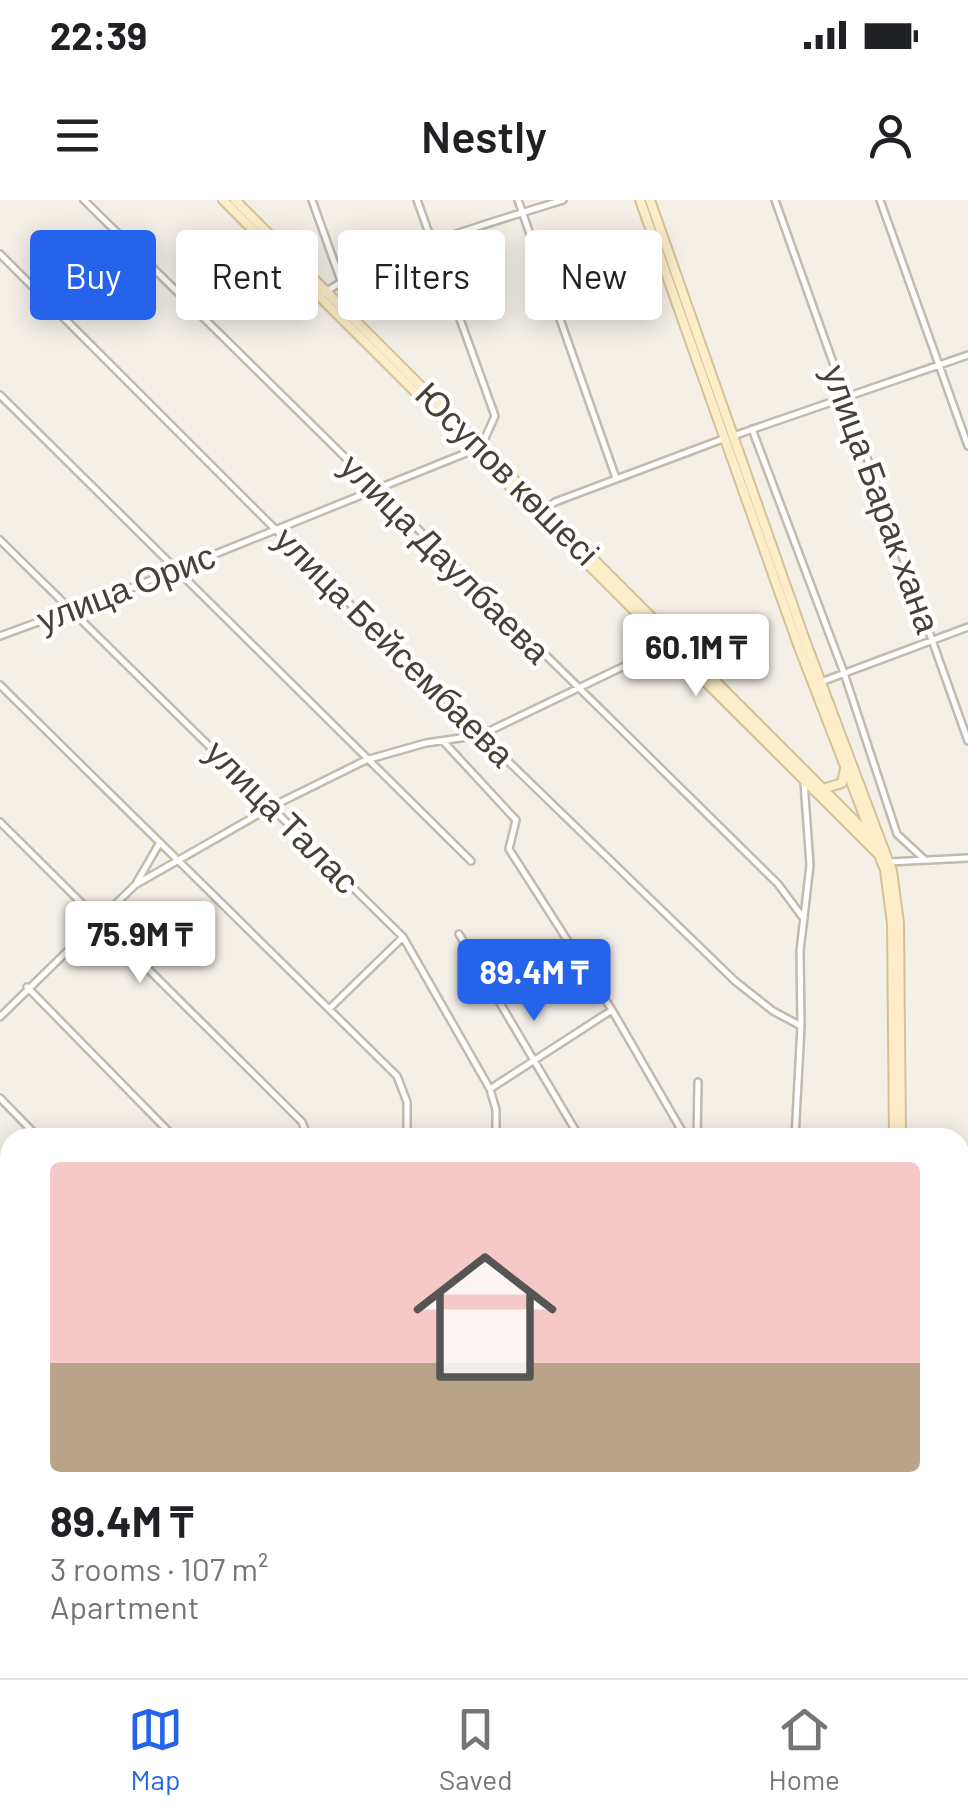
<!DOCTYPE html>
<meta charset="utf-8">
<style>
body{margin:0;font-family:Barlow,sans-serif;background:#f6f6f6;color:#202124;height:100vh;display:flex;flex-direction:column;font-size:38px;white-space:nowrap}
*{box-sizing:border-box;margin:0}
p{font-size:32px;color:#757577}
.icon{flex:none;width:55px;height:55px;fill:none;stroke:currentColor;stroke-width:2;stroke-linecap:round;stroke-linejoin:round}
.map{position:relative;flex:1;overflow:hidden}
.sheet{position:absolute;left:0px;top:928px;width:970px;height:552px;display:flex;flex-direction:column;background:#fff;border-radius:30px 30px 0 0;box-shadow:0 5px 25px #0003}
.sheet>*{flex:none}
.top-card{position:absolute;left:30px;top:30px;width:910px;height:90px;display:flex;gap:20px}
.price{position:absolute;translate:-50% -85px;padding:0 22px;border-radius:10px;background:#fff;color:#222;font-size:32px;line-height:65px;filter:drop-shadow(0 2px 5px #0008)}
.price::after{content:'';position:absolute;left:50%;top:60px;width:30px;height:22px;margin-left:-15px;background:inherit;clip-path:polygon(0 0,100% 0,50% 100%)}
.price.selected{background:#2563eb;color:#fff}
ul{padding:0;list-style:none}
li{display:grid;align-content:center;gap:20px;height:530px;padding:0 50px}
li span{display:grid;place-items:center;height:310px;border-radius:10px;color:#555}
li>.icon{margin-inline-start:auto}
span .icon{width:180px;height:180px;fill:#fffc;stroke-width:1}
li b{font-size:42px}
.pill{padding:0 35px;border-radius:10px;background:#fff;box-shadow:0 5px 25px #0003;font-size:35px;line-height:90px}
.pill.selected{background:#2563eb;color:#fff}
.status{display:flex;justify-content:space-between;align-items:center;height:70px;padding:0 50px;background:#fff;direction:ltr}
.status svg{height:28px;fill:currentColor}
header{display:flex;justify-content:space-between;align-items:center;height:130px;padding:0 50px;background:#fff;font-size:45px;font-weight:600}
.menu{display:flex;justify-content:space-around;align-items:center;height:140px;border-top:2px solid #e0e0e0;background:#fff;font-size:28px;color:#757577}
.menu a{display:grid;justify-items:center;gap:5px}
.menu .selected{color:#2563eb}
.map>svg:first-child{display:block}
</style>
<div class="status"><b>22:39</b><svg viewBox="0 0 49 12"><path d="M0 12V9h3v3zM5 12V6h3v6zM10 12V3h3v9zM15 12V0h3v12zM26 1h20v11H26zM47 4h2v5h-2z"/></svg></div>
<header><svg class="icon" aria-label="menu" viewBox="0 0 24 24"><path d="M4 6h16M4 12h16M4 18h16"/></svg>Nestly<svg class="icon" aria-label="person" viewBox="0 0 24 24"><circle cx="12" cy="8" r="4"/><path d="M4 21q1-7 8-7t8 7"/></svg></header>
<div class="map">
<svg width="968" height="1478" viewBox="0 0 968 1478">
<rect width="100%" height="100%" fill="#f4f0e8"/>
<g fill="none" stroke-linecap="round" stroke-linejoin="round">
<g stroke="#c2baae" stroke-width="10">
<path id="street" d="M 84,0 L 778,684 L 804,719
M 312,0 L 341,81
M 518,0 L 616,278
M 775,0 L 968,541
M 880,0 L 968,246
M 0,54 L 481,535 L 735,781 L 773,811 L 801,826
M 324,93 C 383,53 493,22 563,0
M 0,195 L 471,661
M 752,229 L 844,473 L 897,634 L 925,660
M 733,236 L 968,155
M 537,315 L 555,302 L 723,239
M 0,340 L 403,737 L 490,889 L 496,910 L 496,938
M 0,436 L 126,390 L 481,247 L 495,216 L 417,0
M 821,482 L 968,427
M 0,485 L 397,876 L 407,902 L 407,938
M 443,541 L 516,620 L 509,649 L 612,810 L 490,889
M 0,622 L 302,922 L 308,938
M 889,662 L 968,658
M 137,682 L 159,644
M 459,734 L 580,938
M 27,787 L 175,938
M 329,809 L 402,738
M 612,810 L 686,938
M 0,817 L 135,685 L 273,606 L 366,560 L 426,543 L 481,535 L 668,445
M 0,898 L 39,938
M 697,938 L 698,882
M 795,938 L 801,826 L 800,751 L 810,665 L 804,582
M 0,1034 L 8,1048 L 10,1116
M 960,1062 L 968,1062
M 0,1237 L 10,1230
M 960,1375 L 968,1374
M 0,1387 L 10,1387
M 12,1470 L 12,1478
M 409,1470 L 409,1478
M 509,1470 L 509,1478
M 603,1470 L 603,1478
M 699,1470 L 699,1478
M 112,1478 L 112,1470
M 206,1478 L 207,1470
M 313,1478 L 313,1470
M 799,1478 L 799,1470"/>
</g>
<g stroke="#d3c199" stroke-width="12">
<path id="secondary" d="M 223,0 L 877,653
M 235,0 L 859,625 L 870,641
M 640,0 L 797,442 L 885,670 L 892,724 L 894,938
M 650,0 L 805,440 L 892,671 L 899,723 L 901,938
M 823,589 L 842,583 L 845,568
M 899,1470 L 899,1478
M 907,1470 L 907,1478"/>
</g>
<use href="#street" stroke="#fff" stroke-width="5"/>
<use href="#secondary" stroke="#fdeec9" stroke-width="8"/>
</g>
<g text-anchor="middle" stroke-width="9" stroke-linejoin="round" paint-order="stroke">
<g font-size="35" fill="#474037" stroke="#fff">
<text transform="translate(507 274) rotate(45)" y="12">Юсупов көшесі</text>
<text transform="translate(881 299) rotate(70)" y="12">улица Барак хана</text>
<text transform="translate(445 359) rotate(45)" y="12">улица Даулбаева</text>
<text transform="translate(126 388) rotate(-21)" y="12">улица Орис</text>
<text transform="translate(394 447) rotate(45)" y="12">улица Бейсембаева</text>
<text transform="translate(282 617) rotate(45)" y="12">улица Талас</text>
</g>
</g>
</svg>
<b class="price" style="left:696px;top:499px">60.1M ₸</b>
<b class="price" style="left:140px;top:786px">75.9M ₸</b>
<b class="price selected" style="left:534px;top:824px">89.4M ₸</b>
<div class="top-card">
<a class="pill selected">Buy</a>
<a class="pill">Rent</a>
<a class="pill">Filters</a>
<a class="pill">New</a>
</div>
<section class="sheet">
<ul>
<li><span style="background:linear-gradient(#f6c9c9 65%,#b9a48a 0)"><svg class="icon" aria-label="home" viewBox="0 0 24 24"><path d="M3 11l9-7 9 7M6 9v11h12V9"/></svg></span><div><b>89.4M ₸</b><p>3 rooms · 107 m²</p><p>Apartment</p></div></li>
</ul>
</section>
</div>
<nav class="menu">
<a class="selected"><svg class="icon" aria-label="map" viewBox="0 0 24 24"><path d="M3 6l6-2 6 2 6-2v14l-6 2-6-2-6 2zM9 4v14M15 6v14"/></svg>Map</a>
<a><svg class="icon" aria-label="saved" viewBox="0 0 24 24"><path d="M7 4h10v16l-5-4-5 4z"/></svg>Saved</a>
<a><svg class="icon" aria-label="home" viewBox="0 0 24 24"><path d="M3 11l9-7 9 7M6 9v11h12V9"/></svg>Home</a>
</nav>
